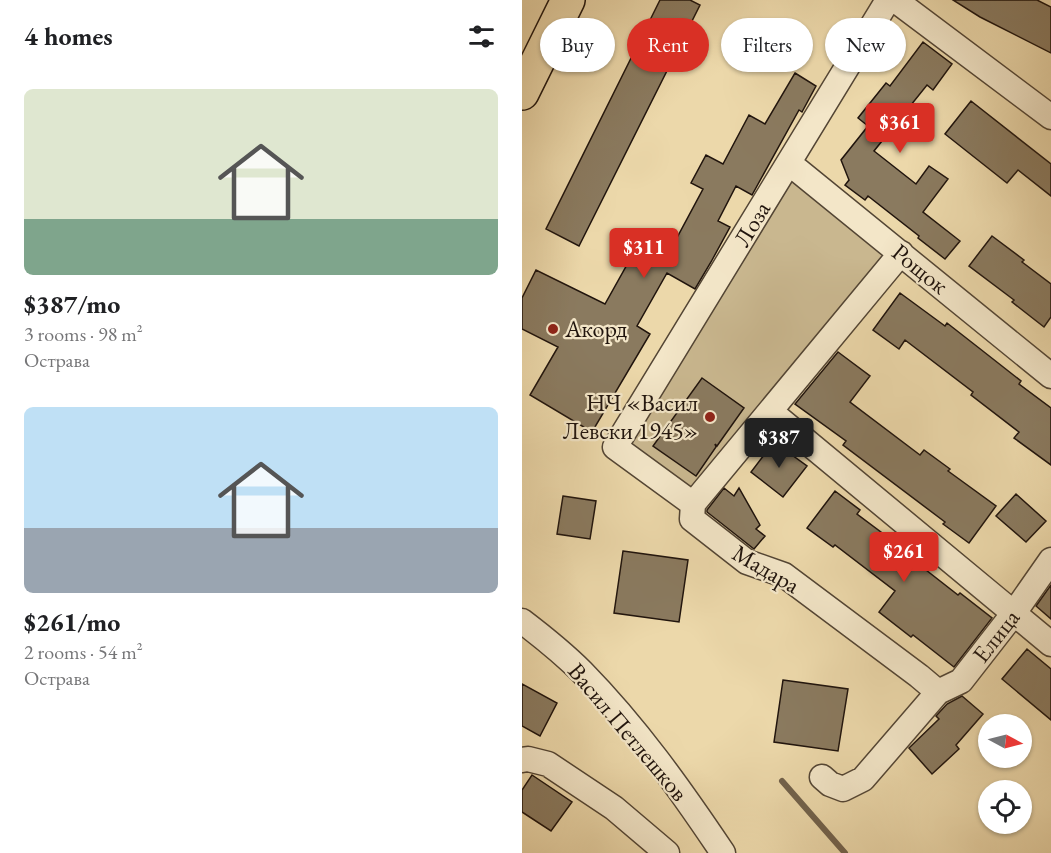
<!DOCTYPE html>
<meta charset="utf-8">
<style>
body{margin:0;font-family:"EB Garamond",serif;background:#f6f6f6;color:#202124;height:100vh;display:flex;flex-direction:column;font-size:22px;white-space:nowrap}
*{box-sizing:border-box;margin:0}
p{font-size:20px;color:#757577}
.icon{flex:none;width:33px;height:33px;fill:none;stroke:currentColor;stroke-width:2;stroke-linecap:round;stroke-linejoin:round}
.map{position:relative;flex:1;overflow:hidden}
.drawer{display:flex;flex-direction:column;background:#fff;width:522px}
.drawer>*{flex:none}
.guide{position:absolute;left:18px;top:18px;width:420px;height:54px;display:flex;gap:12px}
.needle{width:39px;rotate:97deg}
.tools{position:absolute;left:456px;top:714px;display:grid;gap:12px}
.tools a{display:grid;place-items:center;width:54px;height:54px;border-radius:50%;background:#fff;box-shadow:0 2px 4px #0004;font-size:30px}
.price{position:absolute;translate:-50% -51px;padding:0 14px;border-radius:6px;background:#d93025;color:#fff;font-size:20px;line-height:39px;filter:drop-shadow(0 2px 3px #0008)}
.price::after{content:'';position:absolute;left:50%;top:36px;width:18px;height:14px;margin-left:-9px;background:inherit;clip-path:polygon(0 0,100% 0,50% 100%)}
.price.current{background:#222;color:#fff}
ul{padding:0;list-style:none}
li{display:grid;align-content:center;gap:12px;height:318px;padding:0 24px}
li span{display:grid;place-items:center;height:186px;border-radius:9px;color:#555}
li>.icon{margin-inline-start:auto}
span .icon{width:108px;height:108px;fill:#fffc;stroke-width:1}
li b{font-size:26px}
h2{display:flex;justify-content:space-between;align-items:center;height:72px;padding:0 24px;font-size:26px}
.tag{padding:0 21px;border-radius:27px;background:#fff;box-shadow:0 2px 4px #0004;font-size:21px;line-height:54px}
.tag.current{background:#d93025;color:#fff}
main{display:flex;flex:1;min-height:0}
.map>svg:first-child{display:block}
</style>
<main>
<section class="drawer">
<h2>4 homes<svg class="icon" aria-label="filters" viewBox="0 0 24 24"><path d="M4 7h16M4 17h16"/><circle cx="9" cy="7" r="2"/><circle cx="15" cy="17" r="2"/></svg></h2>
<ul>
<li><span style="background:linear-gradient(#dfe7d0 70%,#7fa58c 0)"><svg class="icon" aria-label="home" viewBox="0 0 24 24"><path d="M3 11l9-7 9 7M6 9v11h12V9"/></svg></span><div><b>$387/mo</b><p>3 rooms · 98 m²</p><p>Острава</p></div></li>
<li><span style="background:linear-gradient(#bfe0f5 65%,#9aa5b1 0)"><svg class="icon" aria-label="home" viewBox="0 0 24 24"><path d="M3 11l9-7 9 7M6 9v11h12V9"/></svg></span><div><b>$261/mo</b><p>2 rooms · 54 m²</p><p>Острава</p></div></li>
</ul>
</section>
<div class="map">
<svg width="529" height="853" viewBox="0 0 529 853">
<rect width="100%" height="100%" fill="#ecd8aa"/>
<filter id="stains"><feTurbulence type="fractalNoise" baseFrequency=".00333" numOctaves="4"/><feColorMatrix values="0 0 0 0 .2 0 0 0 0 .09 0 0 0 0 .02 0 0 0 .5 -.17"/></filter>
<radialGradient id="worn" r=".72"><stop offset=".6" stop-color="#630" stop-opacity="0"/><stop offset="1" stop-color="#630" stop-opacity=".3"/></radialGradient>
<path fill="#c9b78f" stroke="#74664e" stroke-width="1.5" d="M 267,163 L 379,253 L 171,504 L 93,447 Z"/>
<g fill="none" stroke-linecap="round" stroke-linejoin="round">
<path stroke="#71614b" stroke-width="6" d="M 260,781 L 323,853"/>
</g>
<path fill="#8a7a5f" stroke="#20140d" stroke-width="1.5" d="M 138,0 L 168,0 L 178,5 L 57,246 L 24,229 Z
M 431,0 L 515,0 L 529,7 L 529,53 L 458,17 Z
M 401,42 L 430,64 L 411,90 L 405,85 L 352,151 L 394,184 L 407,166 L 426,179 L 401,212 L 438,241 L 423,259 L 396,238 L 397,236 L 346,196 L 343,200 L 323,185 L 327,180 L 319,160 L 346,126 L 336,118 L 364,83 L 368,86 Z
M 273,73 L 294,86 L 280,112 L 277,110 L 230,195 L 214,186 L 196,221 L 208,227 L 189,262 L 173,289 L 145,273 L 115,326 L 128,334 L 70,432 L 8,395 L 36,347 L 0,329 L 0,298 L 14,270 L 83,304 L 116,245 L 143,260 L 181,189 L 169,183 L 184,155 L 201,164 L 227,115 L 243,124 Z
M 449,101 L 529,164 L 529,196 L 496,170 L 485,183 L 423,134 Z
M 470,236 L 502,260 L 500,262 L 529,284 L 529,317 L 522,327 L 490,302 L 492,300 L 447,266 Z
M 378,293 L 423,326 L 425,323 L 457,348 L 499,381 L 497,384 L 529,408 L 529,465 L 492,438 L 497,432 L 449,395 L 451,392 L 383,340 L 377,349 L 351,330 Z
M 316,352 L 348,376 L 328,402 L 398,455 L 402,450 L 428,469 L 426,471 L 474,506 L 447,543 L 421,524 L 423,522 L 321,445 L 324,441 L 273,404 Z
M 180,378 L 222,408 L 195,446 L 193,444 L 194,447 L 174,476 L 131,446 Z
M 252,442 L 285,466 L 261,497 L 229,472 Z
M 202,488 L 212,496 L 217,488 L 238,525 L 234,529 L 243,536 L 232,549 L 185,512 L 185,510 Z
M 313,491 L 338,510 L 335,514 L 383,550 L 381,552 L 436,595 L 438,593 L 470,618 L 432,667 L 391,635 L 389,637 L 357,612 L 373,591 L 313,545 L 311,547 L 285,528 Z
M 494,494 L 524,521 L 504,542 L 474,516 Z
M 41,496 L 74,501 L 68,539 L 35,534 Z
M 101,551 L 166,560 L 157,622 L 92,613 Z
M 529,585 L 529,619 L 514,606 Z
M 505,649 L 529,669 L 529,720 L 480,679 Z
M 261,680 L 326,689 L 316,751 L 252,742 Z
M 0,684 L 35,703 L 18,736 L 0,726 Z
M 440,696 L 461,714 L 434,745 L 437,749 L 410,774 L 387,748 L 417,719 L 414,716 L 425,704 Z
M 10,775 L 50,802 L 29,831 L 0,812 L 0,790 Z"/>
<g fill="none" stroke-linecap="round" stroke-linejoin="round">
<g stroke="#534534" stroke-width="27">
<path id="minor" d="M 366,0 L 93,447 L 171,504 L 170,519 L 225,562 L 262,575 L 397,676 L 416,692 L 439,681 L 492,613 L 529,560
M 373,0 L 529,117
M 267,163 L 529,376
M 249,412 L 529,644
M 171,504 L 379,253
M 0,621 C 21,637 41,653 60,672 C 114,727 158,789 201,853
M 0,760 L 6,759 L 26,764 L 92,808 L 145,853
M 300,777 L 308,784 L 321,789 L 341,779 L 416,692"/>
</g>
<g stroke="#20140d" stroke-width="36">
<path id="highway" d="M 0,93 L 46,0"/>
</g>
<use href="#minor" stroke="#f3e6c8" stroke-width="24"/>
<use href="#highway" stroke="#ecd8aa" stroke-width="33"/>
</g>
<g fill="#8f2418" stroke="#f3e6c8" stroke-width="2">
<circle cx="31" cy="329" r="6"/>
<circle cx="188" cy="417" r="6"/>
</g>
<g text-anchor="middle" stroke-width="4.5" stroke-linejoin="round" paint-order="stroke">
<g font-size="24" fill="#20140d" stroke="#f3e6c8">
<text transform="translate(230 224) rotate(-59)" y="8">Лоза</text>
<text transform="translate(398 269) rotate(39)" y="8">Рощок</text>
<text transform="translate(244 569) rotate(30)" y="8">Мадара</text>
<text transform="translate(474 636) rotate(-52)" y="8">Елица</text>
<text transform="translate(106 732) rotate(50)" y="8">Васил Петлешков</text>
</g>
<g font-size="24" fill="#20140d" stroke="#f3e6c8" text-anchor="start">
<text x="43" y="337">Акорд</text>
<text x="176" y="411" text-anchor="end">НЧ «Васил<tspan x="176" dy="28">Левски 1945»</tspan></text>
</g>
</g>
<rect width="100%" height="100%" filter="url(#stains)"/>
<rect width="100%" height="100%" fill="url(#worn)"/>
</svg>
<div class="tools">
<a><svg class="needle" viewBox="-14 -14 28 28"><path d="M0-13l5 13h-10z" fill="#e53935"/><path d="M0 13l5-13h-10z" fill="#757577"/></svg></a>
<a><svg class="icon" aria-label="locate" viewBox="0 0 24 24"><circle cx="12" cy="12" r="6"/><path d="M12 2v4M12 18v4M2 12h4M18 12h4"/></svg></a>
</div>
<b class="price" style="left:378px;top:154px">$361</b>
<b class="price" style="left:122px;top:279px">$311</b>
<b class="price current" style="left:257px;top:469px">$387</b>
<b class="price" style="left:382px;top:583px">$261</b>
<div class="guide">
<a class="tag">Buy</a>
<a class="tag current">Rent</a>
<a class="tag">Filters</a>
<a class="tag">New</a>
</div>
</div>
</main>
